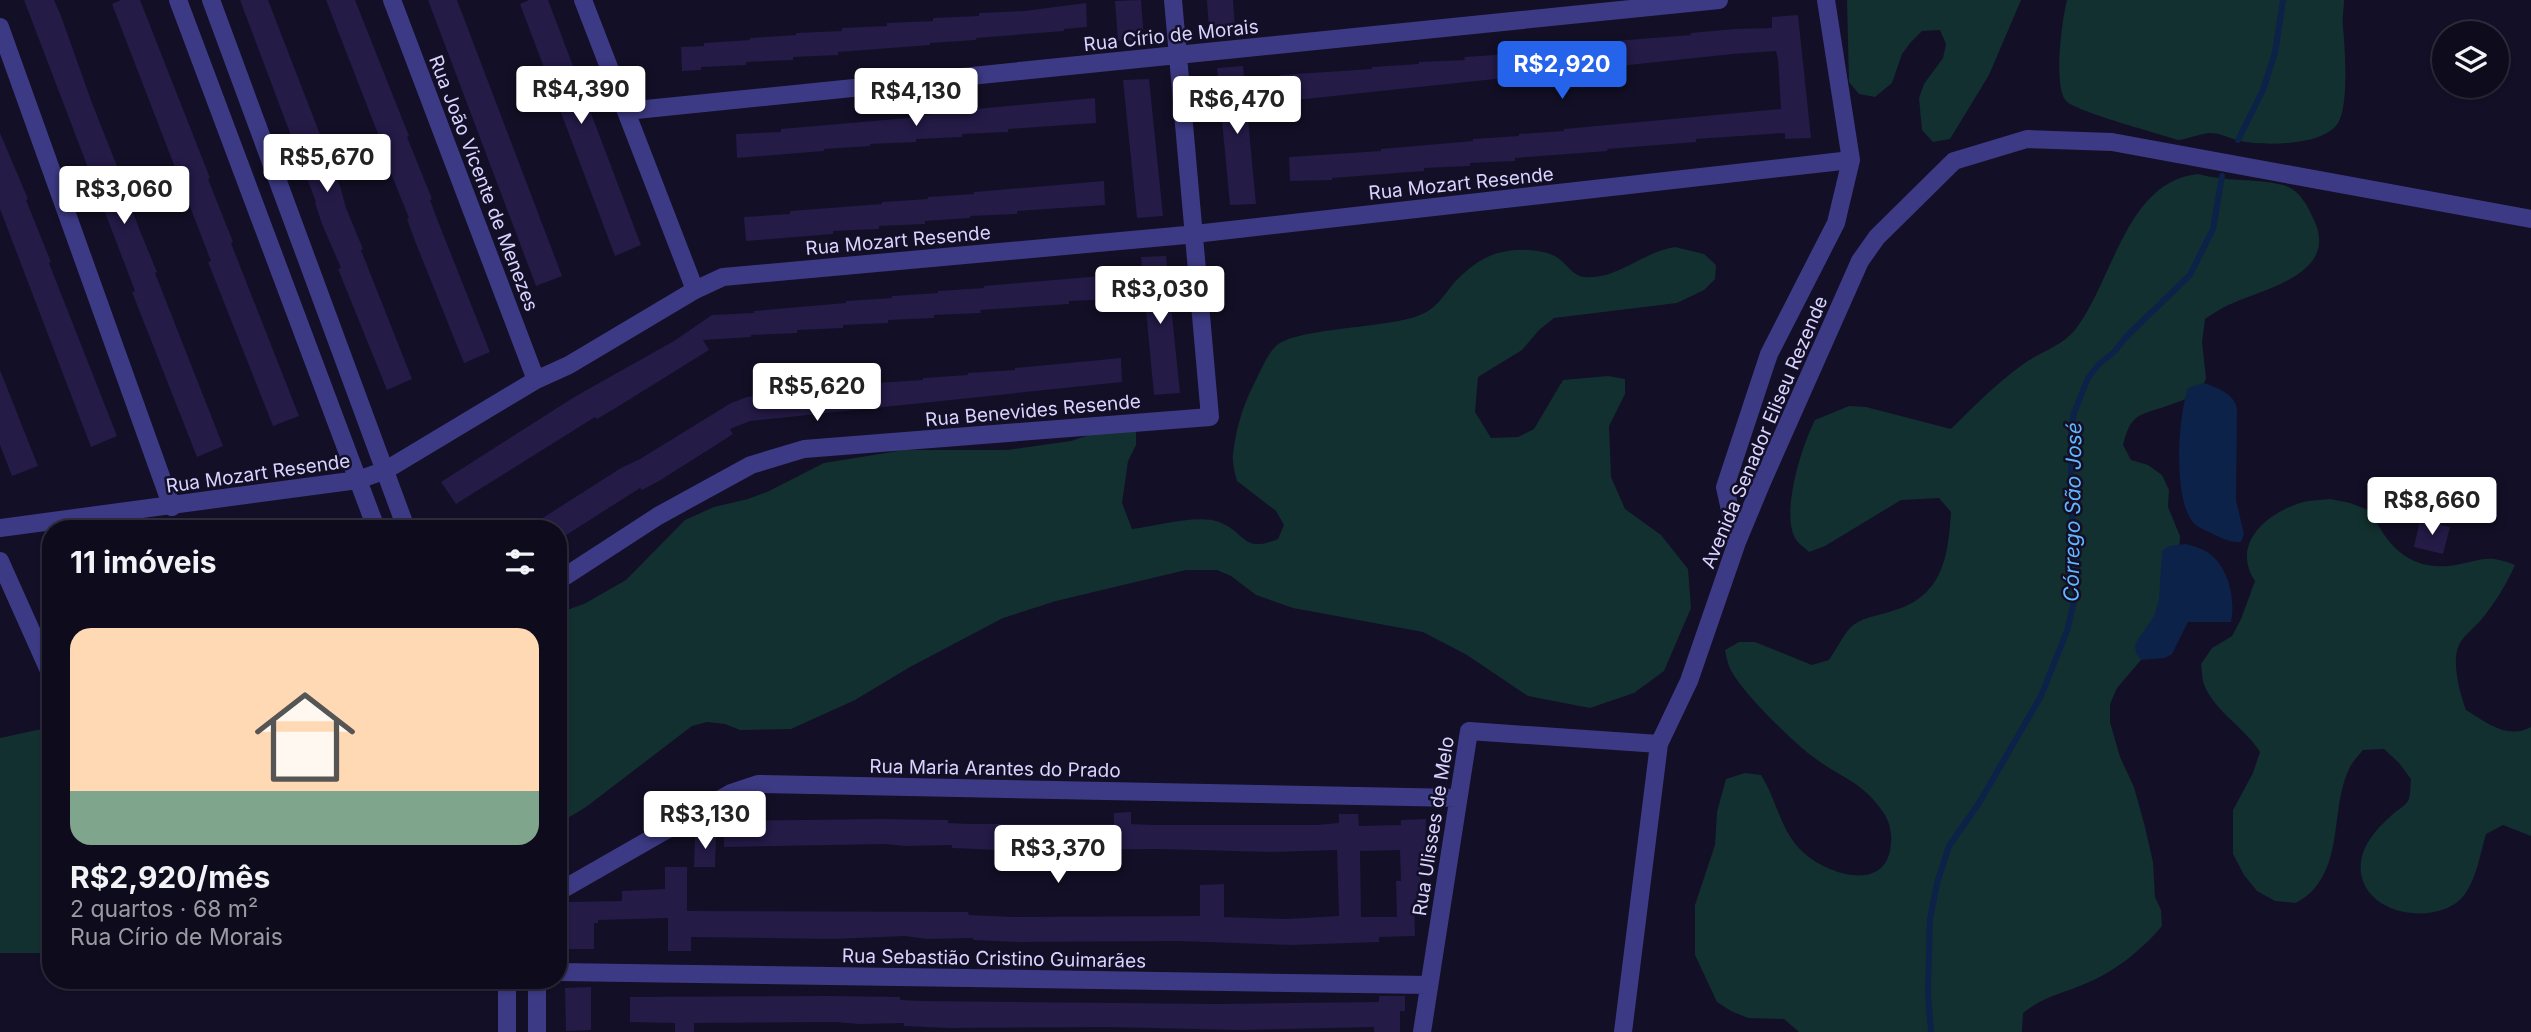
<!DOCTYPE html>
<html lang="pt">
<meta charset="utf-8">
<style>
body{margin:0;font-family:Inter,sans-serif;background:#171425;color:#f1f3f6;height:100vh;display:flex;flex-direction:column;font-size:26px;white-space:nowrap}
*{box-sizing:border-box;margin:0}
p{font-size:23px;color:#9b9ba3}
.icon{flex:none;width:38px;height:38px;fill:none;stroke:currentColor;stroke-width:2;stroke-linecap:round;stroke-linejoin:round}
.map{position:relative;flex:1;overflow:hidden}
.details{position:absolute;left:42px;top:520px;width:525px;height:469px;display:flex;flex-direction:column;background:#0e0b1c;border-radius:28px;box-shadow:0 2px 5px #0004,0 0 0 2px #2e2b3b}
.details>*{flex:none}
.controls{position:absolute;left:2432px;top:21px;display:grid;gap:14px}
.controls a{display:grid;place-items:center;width:77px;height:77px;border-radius:50%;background:#0e0b1c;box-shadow:0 2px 5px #0004,0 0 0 2px #2e2b3b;font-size:35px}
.price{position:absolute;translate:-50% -60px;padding:0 16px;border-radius:7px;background:#fff;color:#222;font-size:23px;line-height:46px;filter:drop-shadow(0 2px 4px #0008)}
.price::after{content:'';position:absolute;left:50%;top:42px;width:21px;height:16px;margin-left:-10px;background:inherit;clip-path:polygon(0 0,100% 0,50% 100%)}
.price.current{background:#2563eb;color:#fff}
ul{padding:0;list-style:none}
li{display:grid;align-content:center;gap:14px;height:371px;padding:0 28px}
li+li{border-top:2px solid #2e2b3b}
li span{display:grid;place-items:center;height:217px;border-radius:21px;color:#555}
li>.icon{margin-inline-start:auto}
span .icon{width:126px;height:126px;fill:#fffc;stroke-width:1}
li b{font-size:30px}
h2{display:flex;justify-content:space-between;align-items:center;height:84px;padding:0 28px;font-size:30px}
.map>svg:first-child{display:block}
</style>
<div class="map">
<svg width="2531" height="1032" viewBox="0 0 2531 1032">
<rect width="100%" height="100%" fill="#130f26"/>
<path fill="#12302f" d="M 1847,0 L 2021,0 L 1989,75 L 1950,139 L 1933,142 L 1922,130 L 1919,98 L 1924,84 L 1943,58 L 1946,44 L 1940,30 L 1922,31 L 1911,42 L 1902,54 L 1892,83 L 1875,97 L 1859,94 L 1849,82 Z
M 2067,0 L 2344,0 C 2344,9 2342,18 2343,27 C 2345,48 2349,106 2338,123 C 2324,146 2264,146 2240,141 C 2229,138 2221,133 2209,133 C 2199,134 2188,139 2178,140 C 2157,133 2077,112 2066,101 C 2053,86 2062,19 2067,0 Z
M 2198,174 C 2226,182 2255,178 2283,185 C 2300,190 2307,205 2314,220 C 2339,273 2267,288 2233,303 C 2223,307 2214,313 2205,319 L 2202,342 L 2206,378 L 2200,393 C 2188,398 2176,403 2164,407 C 2136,416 2131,415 2123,445 L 2131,460 L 2148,465 L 2162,475 L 2169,490 L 2168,507 L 2180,536 L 2177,593 L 2141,660 L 2117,688 L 2110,704 L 2110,722 L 2120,757 L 2134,787 L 2145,827 L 2153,862 L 2155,897 L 2161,910 L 2162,926 C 2142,950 2112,974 2082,985 C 2060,994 2041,998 2023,1013 L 2022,1032 L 1799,1032 L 1784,1019 L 1748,1018 L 1731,1011 L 1717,1002 L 1695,955 L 1695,905 L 1715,845 L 1717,812 L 1726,779 L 1745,773 L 1761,775 C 1777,800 1781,834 1805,854 C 1831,876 1889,893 1891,842 C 1892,832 1889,820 1883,812 C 1861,780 1840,778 1812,756 C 1792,741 1737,688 1729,666 C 1727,661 1726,655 1725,650 L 1739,642 L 1755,642 L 1812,665 L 1829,660 C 1836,650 1842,637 1850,628 C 1860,618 1876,616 1889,612 C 1942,598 1948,560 1951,512 L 1939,498 L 1901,500 L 1825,546 L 1809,552 C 1804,547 1796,542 1794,536 C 1782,509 1802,445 1815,420 L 1849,406 L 1866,407 L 1951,429 C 1974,406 1996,384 2022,365 C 2039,352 2061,347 2075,330 C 2113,281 2126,181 2198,174 Z
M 1675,247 L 1704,254 L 1716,265 L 1715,279 L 1704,290 L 1677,303 L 1554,318 L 1539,330 L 1522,350 L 1478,377 L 1475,412 L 1491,438 L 1518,437 L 1534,429 L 1563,380 L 1608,376 L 1625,379 L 1625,394 L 1609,426 L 1611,477 L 1625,509 L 1661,535 L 1688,569 L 1691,608 L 1664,671 L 1634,693 L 1590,708 L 1528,696 L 1467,655 L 1423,632 L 1293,608 L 1256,595 L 1231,576 L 1217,570 L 1186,570 L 1056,601 L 1003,618 L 910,667 L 855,700 L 791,729 L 740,730 L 725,724 L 707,722 L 692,726 L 586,807 L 558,824 L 558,613 L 584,604 L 626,580 L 685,520 L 714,507 L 748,499 L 767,492 L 824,463 L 904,450 L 1007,450 L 1071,441 L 1104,430 L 1136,430 L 1136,445 L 1128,461 L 1122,503 L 1132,529 C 1157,526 1197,514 1219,522 C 1246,532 1242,554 1278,539 L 1284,525 L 1276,511 L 1237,481 C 1235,473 1232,463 1233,455 C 1235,433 1242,408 1252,388 C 1259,375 1265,358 1275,347 C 1294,327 1387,329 1420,315 C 1437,308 1443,296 1454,283 C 1467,269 1484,255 1503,252 C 1519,248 1540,249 1555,256 C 1566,262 1573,277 1585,277 C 1617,280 1642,252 1675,247 Z
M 2330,499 L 2350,503 L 2371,511 C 2388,548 2411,572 2456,565 C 2483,560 2487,554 2515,565 C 2506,585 2495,603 2481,620 C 2474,628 2463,636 2459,645 C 2451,661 2460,694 2466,710 C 2486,722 2507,740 2531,727 L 2531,836 L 2503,825 L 2486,834 C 2480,854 2477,877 2465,894 C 2441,927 2367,917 2361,873 C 2358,849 2375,830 2392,815 C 2396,811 2405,806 2408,801 C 2411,796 2410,785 2411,779 L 2399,763 L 2384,749 L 2363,750 C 2359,755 2353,761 2350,767 C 2331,804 2343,858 2313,890 C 2309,895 2302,899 2296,903 L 2275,901 L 2257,891 L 2244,875 L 2233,854 L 2233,810 L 2253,773 L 2260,752 C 2245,728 2217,713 2205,687 C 2202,680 2202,671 2201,664 L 2212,648 L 2232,636 L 2241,619 L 2255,581 C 2229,542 2271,509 2308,501 C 2315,500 2323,500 2330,499 Z
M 51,727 L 51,953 L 0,953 L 0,738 Z"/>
<path fill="#0c2248" d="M 2204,383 C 2218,388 2233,393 2237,408 L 2236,500 L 2244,534 L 2241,542 C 2231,543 2224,539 2215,535 C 2208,531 2197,528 2192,521 C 2173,495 2178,418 2188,388 Z
M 2186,544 C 2193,546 2200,548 2207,552 C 2228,565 2236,599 2231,622 L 2188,622 L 2172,654 L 2165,658 L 2141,660 L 2136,653 L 2135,644 L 2154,616 L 2159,600 L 2162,551 L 2169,546 Z"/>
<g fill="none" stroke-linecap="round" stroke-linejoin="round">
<path stroke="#0c2248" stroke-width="6" d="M 2238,140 L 2263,90 L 2275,53 L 2283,0
M 1931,1032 L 1928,993 L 1930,919 L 1937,883 L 1949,846 L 1979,803 L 2041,696 L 2067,631 L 2076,593 L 2077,559 L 2071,506 L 2071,429 L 2074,413 L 2088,378 L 2099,364 L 2114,352 L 2126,337 L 2190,275 L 2213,229 L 2222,176"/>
</g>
<path fill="#241b47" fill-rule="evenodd" d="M 24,0 L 54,0 L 61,16 L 92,103 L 134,209 L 132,210 L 140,231 L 157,272 L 155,273 L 223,446 L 197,457 L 132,292 L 135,291 Z
M 121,0 L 140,0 L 210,178 L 208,179 L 233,242 L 231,243 L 240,266 L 299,416 L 273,426 L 208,262 L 211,261 L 112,4 Z
M 240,0 L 268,0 L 340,186 L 346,208 L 363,249 L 361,250 L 412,379 L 387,390 L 338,269 L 341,268 L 322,224 L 315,203 L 316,202 Z
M 326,0 L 355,0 L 409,136 L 407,137 L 432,199 L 430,200 L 439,224 L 490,352 L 464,363 L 415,241 L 407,219 L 409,218 L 383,153 L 385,152 Z
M 428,0 L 457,0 L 562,276 L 536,286 Z
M 529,0 L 548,0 L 641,245 L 615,256 L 520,4 Z
M 1141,0 L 1144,40 L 1118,41 L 1115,1 Z
M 1207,0 L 1233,0 L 1235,29 L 1209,31 Z
M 1086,3 L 1087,27 L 1064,29 L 1064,31 L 976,38 L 976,40 L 930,43 L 930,45 L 838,52 L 838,55 L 793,57 L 793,60 L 746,62 L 746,65 L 701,67 L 701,70 L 682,71 L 681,47 L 704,46 L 704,43 L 750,40 L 750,38 L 796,35 L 796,33 L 842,31 L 842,28 L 887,26 L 887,23 L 933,21 L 933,18 L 979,16 L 979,13 L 1024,11 Z
M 1798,15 L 1811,138 L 1785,139 L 1785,133 L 1741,136 L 1696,139 L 1696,142 L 1607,149 L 1608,151 L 1515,158 L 1515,161 L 1470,163 L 1470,166 L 1424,168 L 1424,171 L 1332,178 L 1332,180 L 1290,181 L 1289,157 L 1381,151 L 1381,149 L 1473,141 L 1473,139 L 1519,136 L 1519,134 L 1564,131 L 1564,129 L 1781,109 L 1778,60 L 1776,51 L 1733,54 L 1305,99 L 1282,99 L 1280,75 L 1372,69 L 1372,67 L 1419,64 L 1419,62 L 1465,60 L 1464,57 L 1510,54 L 1510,52 L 1556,49 L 1556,47 L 1602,44 L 1602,42 L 1691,35 L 1691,33 L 1735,29 L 1772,28 L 1772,17 Z
M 1243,66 L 1256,204 L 1230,205 L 1217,68 Z
M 1149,79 L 1163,216 L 1137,218 L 1123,80 Z
M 1095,98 L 1096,123 L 1008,129 L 1008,132 L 962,134 L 962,137 L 916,139 L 916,142 L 870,144 L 870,146 L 824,149 L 824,151 L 737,158 L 736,134 L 781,132 L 781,129 L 919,117 L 919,115 L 965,112 L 965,110 Z
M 0,133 L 28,199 L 26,200 L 51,262 L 49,263 L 58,286 L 117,436 L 91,447 L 0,209 Z
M 1104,181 L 1105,205 L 1017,211 L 1017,214 L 970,216 L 970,218 L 925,221 L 925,224 L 879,226 L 879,229 L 833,231 L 833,234 L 746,241 L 744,217 L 790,214 L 790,211 L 882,204 L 882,202 L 928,199 L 928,197 L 974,194 L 974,192 Z
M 1166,256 L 1180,393 L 1154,395 L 1141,257 Z
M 1113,275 L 1115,299 L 1069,301 L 1069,304 L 980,310 L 981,313 L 934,315 L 934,318 L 888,320 L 888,323 L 843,325 L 843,328 L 797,330 L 797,333 L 751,335 L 751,337 L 703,340 L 709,350 L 614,409 L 597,419 L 595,417 L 456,504 L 441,482 L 576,396 L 674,341 L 712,315 L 754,313 L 754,311 L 846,303 L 846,301 L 892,298 L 892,296 L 938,293 L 938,291 L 984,288 L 984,286 Z
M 1121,358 L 1122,382 L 750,421 L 730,429 L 733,434 L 716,445 L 659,481 L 642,490 L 640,488 L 560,539 L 558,528 L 527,528 L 621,468 L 640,459 L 731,403 L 747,397 L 831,390 L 831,388 L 877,385 L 877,383 L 923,380 L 923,378 L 968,375 L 968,373 L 1015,370 L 1015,368 Z
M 0,370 L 38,466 L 12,476 L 0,445 Z
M 2420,520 L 2450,527 L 2443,554 L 2414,547 Z
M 1131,812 L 1131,824 L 1153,825 L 1317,825 L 1339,823 L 1339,814 L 1358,814 L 1359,826 L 1401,825 L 1401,820 L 1426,819 L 1425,867 L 1420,868 L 1421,900 L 1414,900 L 1415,936 L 1379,937 L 1379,942 L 1291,945 L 1178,941 L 1018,942 L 973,940 L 973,938 L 927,939 L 905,936 L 834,939 L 691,937 L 691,951 L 668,951 L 668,918 L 598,920 L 598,923 L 594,923 L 594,949 L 565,949 L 564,930 L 569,930 L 568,902 L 622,901 L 622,891 L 665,889 L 665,867 L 687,867 L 687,911 L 968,912 L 969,915 L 1014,917 L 1200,916 L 1200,885 L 1224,884 L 1224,917 L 1287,919 L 1339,916 L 1337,850 L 1271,852 L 1158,849 L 998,850 L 952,848 L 952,845 L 907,846 L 885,844 L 724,847 L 724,821 L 880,819 L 948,820 L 948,823 L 971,824 L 1114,824 L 1114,813 ZM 1400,850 L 1401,881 L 1396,881 L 1397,917 L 1361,917 L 1360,851 Z
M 695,836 L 716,836 L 715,867 L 694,867 Z
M 591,987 L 591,1030 L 566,1031 L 565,988 Z
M 831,996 L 900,997 L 900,1000 L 923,1001 L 1218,1004 L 1379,1002 L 1379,996 L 1405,996 L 1405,1011 L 1400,1011 L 1400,1032 L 1374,1032 L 1374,1027 L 1241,1030 L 1109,1027 L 950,1028 L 904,1026 L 904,1023 L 859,1024 L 836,1022 L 694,1023 L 694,1032 L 675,1032 L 675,1023 L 630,1022 L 630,997 Z"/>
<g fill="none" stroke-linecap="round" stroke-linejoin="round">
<path stroke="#3d3a85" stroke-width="18" d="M 178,0 L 376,528
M 211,0 L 406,528
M 392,0 L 536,380
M 583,0 L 695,290
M 0,27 L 172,507
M 626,111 L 1719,0
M 0,528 L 358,480 L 386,470 L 536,380 L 569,365 L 695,290 L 723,277 L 1186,235 L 1851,160
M 1737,542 L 1725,487 L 1769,354 L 1836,223 L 1851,160 L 1826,0
M 0,561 L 51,675
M 558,581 L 658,516 L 751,465 L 804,449 L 1210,417 L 1173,0
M 558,892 L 731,793 L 758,784 L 1458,798
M 558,972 L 1429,985
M 507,1032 L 507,980
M 537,1032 L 537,980
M 1422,1032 L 1469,731 L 1659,744
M 1623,1032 L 1659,744 L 1689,681 L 1737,542 L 1762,482 L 1860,261 L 1877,237 L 1954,161 L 2027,139 L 2112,142 L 2531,219"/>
</g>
<g text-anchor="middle" stroke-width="5" stroke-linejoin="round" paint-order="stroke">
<g font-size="19" fill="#d9d4ff" stroke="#130f26">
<text transform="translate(1171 35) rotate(-6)" y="7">Rua Círio de Morais</text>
<text transform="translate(484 183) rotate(69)" y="7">Rua João Vicente de Menezes</text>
<text transform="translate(1461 183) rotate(-6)" y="7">Rua Mozart Resende</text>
<text transform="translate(898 240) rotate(-5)" y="7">Rua Mozart Resende</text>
<text transform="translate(1033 410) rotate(-5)" y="7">Rua Benevides Resende</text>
<text transform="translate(1764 432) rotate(-67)" y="7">Avenida Senador Eliseu Rezende</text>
<text transform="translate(258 473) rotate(-8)" y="7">Rua Mozart Resende</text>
<text transform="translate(995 768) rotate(1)" y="7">Rua Maria Arantes do Prado</text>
<text transform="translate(1433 826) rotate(-81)" y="7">Rua Ulisses de Melo</text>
<text transform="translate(994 958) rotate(1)" y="7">Rua Sebastião Cristino Guimarães</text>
</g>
<g font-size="21" font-style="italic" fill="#62b6ff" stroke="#130f26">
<text transform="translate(2073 512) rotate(-89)" y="7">Córrego São José</text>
</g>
</g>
</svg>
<div class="controls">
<a><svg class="icon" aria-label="layers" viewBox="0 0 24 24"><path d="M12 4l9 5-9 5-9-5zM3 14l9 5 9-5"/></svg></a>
</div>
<b class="price current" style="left:1562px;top:101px">R$2,920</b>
<b class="price" style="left:581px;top:126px">R$4,390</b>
<b class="price" style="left:916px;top:128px">R$4,130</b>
<b class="price" style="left:1237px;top:136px">R$6,470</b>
<b class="price" style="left:327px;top:194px">R$5,670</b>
<b class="price" style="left:124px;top:226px">R$3,060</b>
<b class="price" style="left:1160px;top:326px">R$3,030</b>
<b class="price" style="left:817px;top:423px">R$5,620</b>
<b class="price" style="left:2432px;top:537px">R$8,660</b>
<b class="price" style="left:705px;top:851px">R$3,130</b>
<b class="price" style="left:1058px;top:885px">R$3,370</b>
<section class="details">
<h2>11 imóveis<svg class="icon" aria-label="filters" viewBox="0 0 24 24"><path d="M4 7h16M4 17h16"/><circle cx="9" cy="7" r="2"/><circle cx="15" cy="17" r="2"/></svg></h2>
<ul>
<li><span style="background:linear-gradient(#ffd9b3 75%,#7fa58c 0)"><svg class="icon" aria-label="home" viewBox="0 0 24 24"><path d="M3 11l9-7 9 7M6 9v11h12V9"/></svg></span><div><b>R$2,920/mês</b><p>2 quartos · 68 m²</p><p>Rua Círio de Morais</p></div></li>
</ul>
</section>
</div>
